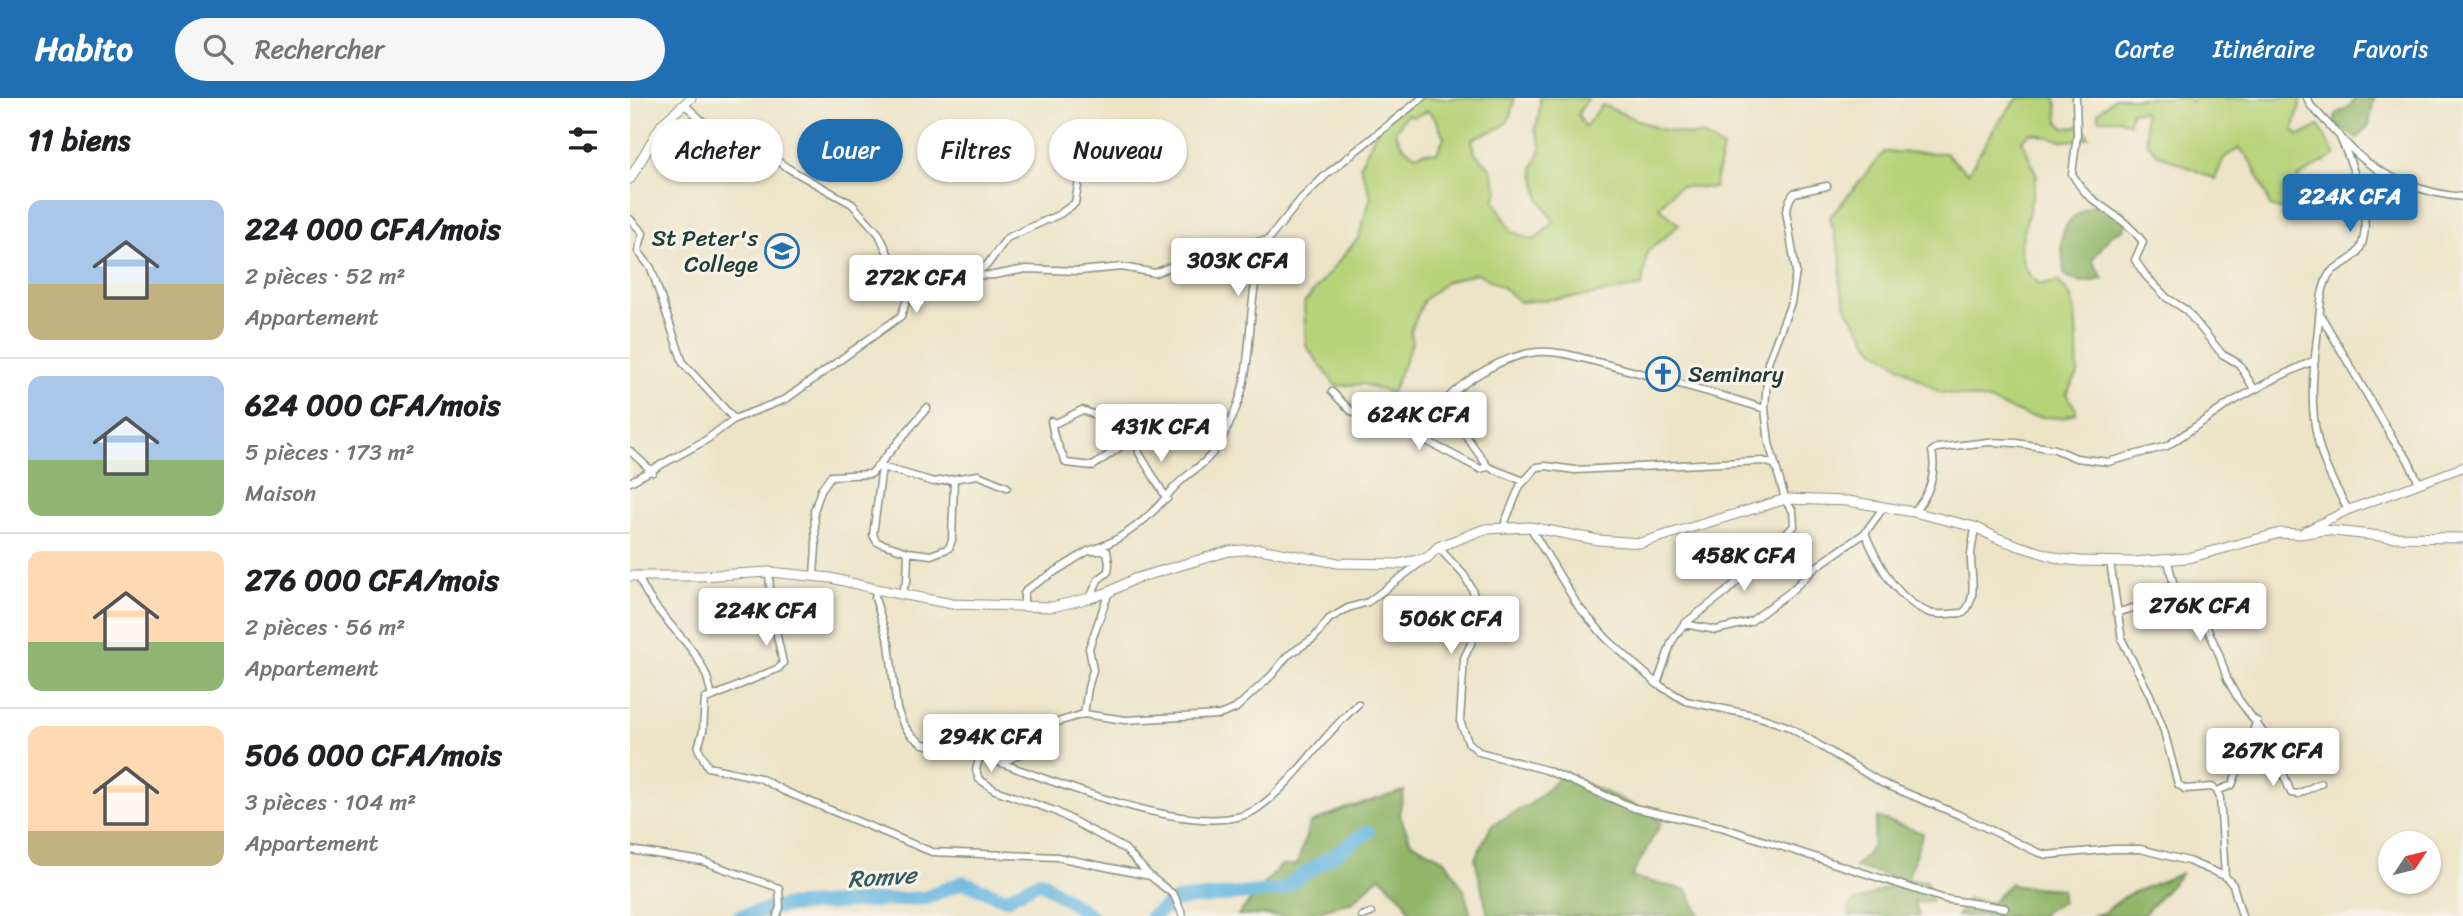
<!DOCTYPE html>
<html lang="fr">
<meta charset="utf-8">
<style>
body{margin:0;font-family:Sriracha,sans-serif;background:#f6f6f6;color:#202124;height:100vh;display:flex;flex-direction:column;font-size:26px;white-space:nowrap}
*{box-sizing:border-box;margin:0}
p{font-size:23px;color:#757577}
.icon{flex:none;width:38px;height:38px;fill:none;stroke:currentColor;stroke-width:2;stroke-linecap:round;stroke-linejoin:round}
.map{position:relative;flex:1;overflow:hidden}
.side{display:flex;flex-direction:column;background:#fff;width:630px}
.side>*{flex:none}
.hud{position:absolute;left:21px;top:21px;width:665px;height:63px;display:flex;gap:14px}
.needle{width:46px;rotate:55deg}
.controls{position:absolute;left:1748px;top:733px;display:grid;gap:14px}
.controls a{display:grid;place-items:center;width:63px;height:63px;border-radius:50%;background:#fff;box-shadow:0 2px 5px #0004;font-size:35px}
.price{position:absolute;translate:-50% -60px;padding:0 16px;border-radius:7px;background:#fff;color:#222;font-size:23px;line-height:46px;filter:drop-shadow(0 2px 4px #0008)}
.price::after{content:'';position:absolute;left:50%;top:42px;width:21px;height:16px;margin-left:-10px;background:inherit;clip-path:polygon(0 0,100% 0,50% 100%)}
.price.current{background:#1f6fb2;color:#fff}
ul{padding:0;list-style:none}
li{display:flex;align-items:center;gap:21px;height:175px;padding:0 28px}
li+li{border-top:2px solid #e0e0e0}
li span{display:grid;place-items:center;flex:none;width:196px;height:140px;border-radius:14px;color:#555}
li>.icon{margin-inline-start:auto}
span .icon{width:84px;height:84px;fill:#fffc;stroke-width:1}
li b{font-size:30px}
h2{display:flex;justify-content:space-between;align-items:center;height:84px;padding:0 28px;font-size:30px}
.pill{padding:0 24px;border-radius:32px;background:#fff;box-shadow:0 2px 5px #0004;font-size:24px;line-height:63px}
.pill.current{background:#1f6fb2;color:#fff}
header{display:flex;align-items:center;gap:42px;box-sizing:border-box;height:98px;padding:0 35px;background:#1f6fb2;color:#fff}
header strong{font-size:33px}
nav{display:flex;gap:38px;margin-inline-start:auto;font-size:24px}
.search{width:490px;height:63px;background:#f6f6f6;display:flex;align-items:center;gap:18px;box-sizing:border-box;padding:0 24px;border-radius:38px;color:#757577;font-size:26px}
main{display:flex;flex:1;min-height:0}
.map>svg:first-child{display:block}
</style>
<header>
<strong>Habito</strong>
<div class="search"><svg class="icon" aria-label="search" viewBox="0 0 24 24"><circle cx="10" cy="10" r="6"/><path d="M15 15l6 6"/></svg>Rechercher</div>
<nav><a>Carte</a><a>Itinéraire</a><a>Favoris</a></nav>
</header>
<main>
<section class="side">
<h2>11 biens<svg class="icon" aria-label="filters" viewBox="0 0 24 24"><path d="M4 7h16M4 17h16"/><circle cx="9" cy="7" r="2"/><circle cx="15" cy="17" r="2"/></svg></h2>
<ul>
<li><span style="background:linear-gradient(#a9c7e8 60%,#c2b280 0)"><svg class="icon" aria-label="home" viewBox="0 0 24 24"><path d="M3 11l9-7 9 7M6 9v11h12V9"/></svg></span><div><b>224 000 CFA/mois</b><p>2 pièces · 52 m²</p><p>Appartement</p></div></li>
<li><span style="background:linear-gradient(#a9c7e8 60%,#8fb573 0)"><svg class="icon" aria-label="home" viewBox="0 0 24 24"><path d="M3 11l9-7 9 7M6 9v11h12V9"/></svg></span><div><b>624 000 CFA/mois</b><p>5 pièces · 173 m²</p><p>Maison</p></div></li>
<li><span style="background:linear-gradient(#ffd9b3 65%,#8fb573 0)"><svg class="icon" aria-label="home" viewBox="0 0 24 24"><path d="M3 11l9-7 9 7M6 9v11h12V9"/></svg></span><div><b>276 000 CFA/mois</b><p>2 pièces · 56 m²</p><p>Appartement</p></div></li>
<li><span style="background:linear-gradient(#ffd9b3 75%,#c2b280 0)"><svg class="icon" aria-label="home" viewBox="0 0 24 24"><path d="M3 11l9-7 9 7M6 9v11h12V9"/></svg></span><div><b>506 000 CFA/mois</b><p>3 pièces · 104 m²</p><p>Appartement</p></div></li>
</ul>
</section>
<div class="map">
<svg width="1833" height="818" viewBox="0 0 1833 818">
<rect width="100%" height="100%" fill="#f7f3e8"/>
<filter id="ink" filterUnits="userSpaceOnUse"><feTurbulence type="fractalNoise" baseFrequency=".0143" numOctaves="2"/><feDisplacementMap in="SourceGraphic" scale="14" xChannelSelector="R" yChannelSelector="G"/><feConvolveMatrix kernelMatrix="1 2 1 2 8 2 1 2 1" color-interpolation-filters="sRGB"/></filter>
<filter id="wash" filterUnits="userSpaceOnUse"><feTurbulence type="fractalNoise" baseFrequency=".00686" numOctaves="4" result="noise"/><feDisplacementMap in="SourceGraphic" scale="28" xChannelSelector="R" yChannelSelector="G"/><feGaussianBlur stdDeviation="1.57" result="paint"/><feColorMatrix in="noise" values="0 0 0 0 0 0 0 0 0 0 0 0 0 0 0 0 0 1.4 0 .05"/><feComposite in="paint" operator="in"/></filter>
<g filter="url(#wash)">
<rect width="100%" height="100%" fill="#ede4c7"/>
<path fill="#b7d379" stroke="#6b8856" stroke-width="2" fill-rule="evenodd" d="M 787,0 L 884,0 C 880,36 870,27 842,41 L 845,55 L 860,69 L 868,93 L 864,102 L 882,134 L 904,142 L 924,124 L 910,102 L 903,70 L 912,49 L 905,31 L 909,18 L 910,0 L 958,0 L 948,16 L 955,29 L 972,7 L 1027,30 L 1060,37 L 1072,37 L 1093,50 L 1084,90 L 1049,88 L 1029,109 L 1049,127 L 1017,154 L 1012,188 L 957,198 L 890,204 L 872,189 L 847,175 L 816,184 L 794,202 L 781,232 L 782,245 L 762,295 L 733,286 L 706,288 L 676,248 L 674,205 L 729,139 L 741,98 L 730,67 L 753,21 ZM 798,13 L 806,22 L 814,39 L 807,55 L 795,54 L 786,57 C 775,52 770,45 765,34 L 776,17 L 784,19 Z
M 1388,0 L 1426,0 L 1428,23 L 1434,30 L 1446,29 L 1451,26 L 1459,39 C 1430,47 1428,40 1401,35 L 1392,42 L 1407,78 L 1390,150 L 1393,165 L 1401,179 L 1410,186 L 1429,184 L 1440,197 L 1445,214 L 1447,243 L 1448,276 L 1436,296 L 1446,311 L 1446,315 L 1431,320 L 1399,318 L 1356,302 L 1309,294 L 1244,251 L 1218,213 L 1210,187 L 1211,161 L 1200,119 L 1254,54 L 1315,55 L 1338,75 L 1367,26 Z
M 1484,0 L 1556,0 L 1561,3 L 1567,0 L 1672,0 L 1663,32 L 1669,38 L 1689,28 L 1705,57 L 1668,79 L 1665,97 L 1658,114 L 1640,108 C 1634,90 1624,62 1609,50 L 1594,60 L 1585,81 L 1528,56 L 1517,45 L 1514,13 L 1501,14 L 1499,26 L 1489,21 L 1469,21 L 1468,15 Z"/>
<path fill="#91b569" stroke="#58794e" stroke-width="2" d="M 1725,0 L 1744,0 L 1739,27 L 1727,41 L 1704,26 L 1706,16 L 1719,9 Z
M 1468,106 L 1493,113 L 1497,122 L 1494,131 L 1482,136 L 1462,162 L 1473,181 C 1458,184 1446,187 1434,176 C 1434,165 1431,150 1432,141 C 1433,123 1453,110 1468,106 Z
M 934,676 L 1017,713 L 1031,725 L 1001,779 L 1057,792 L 1070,818 L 858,818 L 845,760 L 862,727 L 902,705 Z
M 774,693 L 769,716 L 781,744 L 816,763 L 834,792 L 841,818 L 782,818 L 774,802 L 750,778 L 723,803 L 671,818 L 608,817 L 651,767 L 667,767 L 680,725 L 717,710 Z
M 1247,719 L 1293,735 L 1277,782 L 1297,783 L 1302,803 L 1284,804 L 1289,818 L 1219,818 L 1220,806 L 1259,789 L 1260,778 L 1225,769 L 1242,750 Z
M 1552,775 L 1512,818 L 1462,818 L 1473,815 L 1497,797 Z
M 1380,785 L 1386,788 L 1432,791 L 1432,804 L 1412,815 L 1414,818 L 1327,818 L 1338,801 L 1362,805 Z"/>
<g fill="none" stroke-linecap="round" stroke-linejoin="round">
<path stroke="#65b6e0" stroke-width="14" d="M 110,818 L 153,808 L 295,800 L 333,784 L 376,801 L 410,783 L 461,818
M 522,818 L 546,802 L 650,792 L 738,734"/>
</g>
</g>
<g filter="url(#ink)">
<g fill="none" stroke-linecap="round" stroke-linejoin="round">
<g stroke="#86907e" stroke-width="9">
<path id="minor" d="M 1446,0 L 1447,37 L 1442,76 C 1447,83 1452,93 1460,99 C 1480,116 1496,121 1513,144 L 1505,162 L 1516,178 L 1537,200 L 1556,212 L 1592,256 L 1609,266 L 1624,291
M 1677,0 L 1681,8 C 1697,24 1711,41 1727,56 C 1754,81 1797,96 1833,99
M 1709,37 C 1721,63 1748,129 1727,155 C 1720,165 1703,168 1698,178 C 1690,194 1690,214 1688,231 C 1684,266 1679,303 1687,338 C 1692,365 1705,388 1718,412
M 0,121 L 13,135 L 8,153 L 21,170 L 53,265 L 104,321
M 638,142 L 671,101 L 697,76 L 792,0
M 343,177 L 357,167 L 377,140 L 430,116 L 445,105 L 453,60
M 278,199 L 328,178 L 364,177 L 396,171 L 449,173 L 492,169 L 525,175 L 580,152 L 638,142 C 618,186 623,232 615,278 C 611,302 600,327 588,347 C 577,367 556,375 542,392 C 520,420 493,443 458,453 L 477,453 L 479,465 L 478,474 L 468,482 L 460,500
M 1691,218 L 1764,343 L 1777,360 L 1789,385
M 702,294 L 721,313 L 795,342 L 850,371 L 858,369 L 894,383
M 452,312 L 481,323 L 507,337 L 463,368 L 436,365 L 424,338 L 421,323 L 426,325 Z
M 507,337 L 509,355 L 537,401
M 0,353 L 23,374
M 858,369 L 815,308 L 815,303 C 836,280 876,257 907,254 C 930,252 954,261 975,266 C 1029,280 1082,294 1135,311
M 0,384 L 76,342 L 104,321 L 156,301 L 271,218 L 278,199 L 249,136 L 222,106 L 161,72 L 129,51 L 109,47 L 91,40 L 54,6
M 1283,414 C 1299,399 1307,375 1302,353 L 1307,350 L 1358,344 L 1386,345 L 1425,351 L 1446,360 L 1478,364 L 1537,348 L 1600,305 L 1646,280 L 1685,262
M 900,429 L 948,508 L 977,541 L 1027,586 L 1056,603 L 1127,618 L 1159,629 L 1252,685 L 1327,716 L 1407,754 L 1417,757 L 1484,751 L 1510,751 L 1558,763 L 1595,778 L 1603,787 L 1612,818
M 878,430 L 875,424 L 890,388 L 907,369 L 916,368 L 945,372 L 1133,363 L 1146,367
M 1235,435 C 1248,466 1266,502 1300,515 C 1309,518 1323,515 1333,515 C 1349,500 1340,476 1341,456 C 1342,447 1344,438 1345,429
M 808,449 L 834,477 L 842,491 L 850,518 L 848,531 L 834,560 L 830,623 L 838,644 L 849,654 L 916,672 L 1004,710 L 1091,729 L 1315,801 L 1375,810
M 278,454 L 301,457 L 319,450 L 322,442 L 324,381
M 1538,463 L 1547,501
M 1480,464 L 1492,542 L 1520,597 L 1534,633 L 1548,686 L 1555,691 L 1582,689 L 1587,693 L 1602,687 L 1627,623
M 8,477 C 23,519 61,539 76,577 C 79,584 80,592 82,599 L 75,601 L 73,633 L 68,650 L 78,669 L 130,680 L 154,693 L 302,754 L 427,759 L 520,778
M 184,477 L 186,449 L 184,413 L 191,392 L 201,378 L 241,376 L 297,310
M 246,491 L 245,500 L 259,546 L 267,611 L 273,626 L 281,637 L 293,646 L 309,649 L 324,645 L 366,664 L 374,664 L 390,656 L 421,626 L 454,616 L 495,622 L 589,617 L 605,611 L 642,577 L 657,558 L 684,540 L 699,521 L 718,510 L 738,504 L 793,463
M 271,495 L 277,483 L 278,454 L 247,444 L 243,437 L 252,369 L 304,384 L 348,377 L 377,389
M 394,507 L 394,496 L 397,491 L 458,453
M 1486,515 C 1515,507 1542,493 1569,512 L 1589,556 L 1597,581 L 1609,602 L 1641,645 L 1661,695 L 1668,696 L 1691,685
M 1054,526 L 1086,532 L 1120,524 L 1160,494 L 1186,469 L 1235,435 L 1253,410
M 1027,586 L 1042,543 L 1054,526 L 1096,494 L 1164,428 L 1163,413 L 1156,404 L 1139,345 L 1135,311 L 1138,264 L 1161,205 L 1166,174 L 1156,113 L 1160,101 L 1164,95 L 1197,88
M 82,599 L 149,570 L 153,565 L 141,510 L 139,474
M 454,616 L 458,590 L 463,572 L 459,550 L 479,494
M 350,657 L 346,672 L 349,681 L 365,692 L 425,713 L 495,751 L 520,778 L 544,797 L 553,818
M 371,665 C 426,684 577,747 628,710 C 656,690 676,662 698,637 C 707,626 718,616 728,606
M 1587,693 L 1590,700 L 1595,778
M 0,752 L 72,763 L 149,790 L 150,809 L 147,818
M 732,818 L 741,815"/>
</g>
<g stroke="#86907e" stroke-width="10">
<path id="tertiary" d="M 1675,433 L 1718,412 L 1833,369"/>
</g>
<g stroke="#86907e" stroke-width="11">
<path id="secondary" d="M 0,81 L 32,26 L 61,0
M 0,478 L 70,478 L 139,474 L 201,480 L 246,491 L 322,506 L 422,509 L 460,500 L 479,494 L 504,481 L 599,453 L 629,451 L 708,465 L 769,466 L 797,460 L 808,449 L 855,431 L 878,430 L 900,429 L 968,442 L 1010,445 L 1156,401 L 1218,403 L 1283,414 L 1345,429 L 1367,440 L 1389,448 L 1431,461 L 1450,463 L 1504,464 L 1558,460 L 1650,435 L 1670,436 L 1694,432 L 1760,439 L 1833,440"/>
</g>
<use href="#minor" stroke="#fff" stroke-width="6"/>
<use href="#tertiary" stroke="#fff" stroke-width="8"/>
<use href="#secondary" stroke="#fff" stroke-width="9"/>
</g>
</g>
<defs>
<g id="school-ring" transform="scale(1.75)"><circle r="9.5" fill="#f7f3e8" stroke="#1f6fb2" stroke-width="1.5"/><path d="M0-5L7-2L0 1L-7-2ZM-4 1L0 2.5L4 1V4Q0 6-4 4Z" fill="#1f6fb2"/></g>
<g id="church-ring" transform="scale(1.75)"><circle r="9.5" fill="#f7f3e8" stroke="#1f6fb2" stroke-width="1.5"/><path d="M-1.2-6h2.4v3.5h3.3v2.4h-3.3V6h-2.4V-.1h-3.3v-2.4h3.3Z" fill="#1f6fb2"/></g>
</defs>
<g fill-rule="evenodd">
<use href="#school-ring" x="152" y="153"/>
<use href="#church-ring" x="1033" y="276"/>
</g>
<g text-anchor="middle" stroke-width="6" stroke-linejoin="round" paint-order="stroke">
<g font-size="23" fill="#1f3d34" stroke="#f7f3e8" text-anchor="end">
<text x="128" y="148">St Peter's<tspan x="128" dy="26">College</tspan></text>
<text x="1058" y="284" text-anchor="start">Seminary</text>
</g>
<g font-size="24" font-style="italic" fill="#305b5f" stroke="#f7f3e8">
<text transform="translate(252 779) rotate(-4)" y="8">Romve</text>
</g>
</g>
</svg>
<div class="controls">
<a><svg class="needle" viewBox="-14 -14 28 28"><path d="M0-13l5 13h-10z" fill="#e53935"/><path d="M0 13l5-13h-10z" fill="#757577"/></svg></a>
</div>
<b class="price current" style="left:1720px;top:136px">224K CFA</b>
<b class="price" style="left:608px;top:200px">303K CFA</b>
<b class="price" style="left:286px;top:217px">272K CFA</b>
<b class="price" style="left:789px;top:354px">624K CFA</b>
<b class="price" style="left:531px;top:366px">431K CFA</b>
<b class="price" style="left:1114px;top:495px">458K CFA</b>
<b class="price" style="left:1570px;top:545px">276K CFA</b>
<b class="price" style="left:136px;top:550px">224K CFA</b>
<b class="price" style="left:821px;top:558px">506K CFA</b>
<b class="price" style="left:361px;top:676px">294K CFA</b>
<b class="price" style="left:1643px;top:690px">267K CFA</b>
<div class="hud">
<a class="pill">Acheter</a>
<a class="pill current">Louer</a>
<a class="pill">Filtres</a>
<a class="pill">Nouveau</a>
</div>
</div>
</main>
